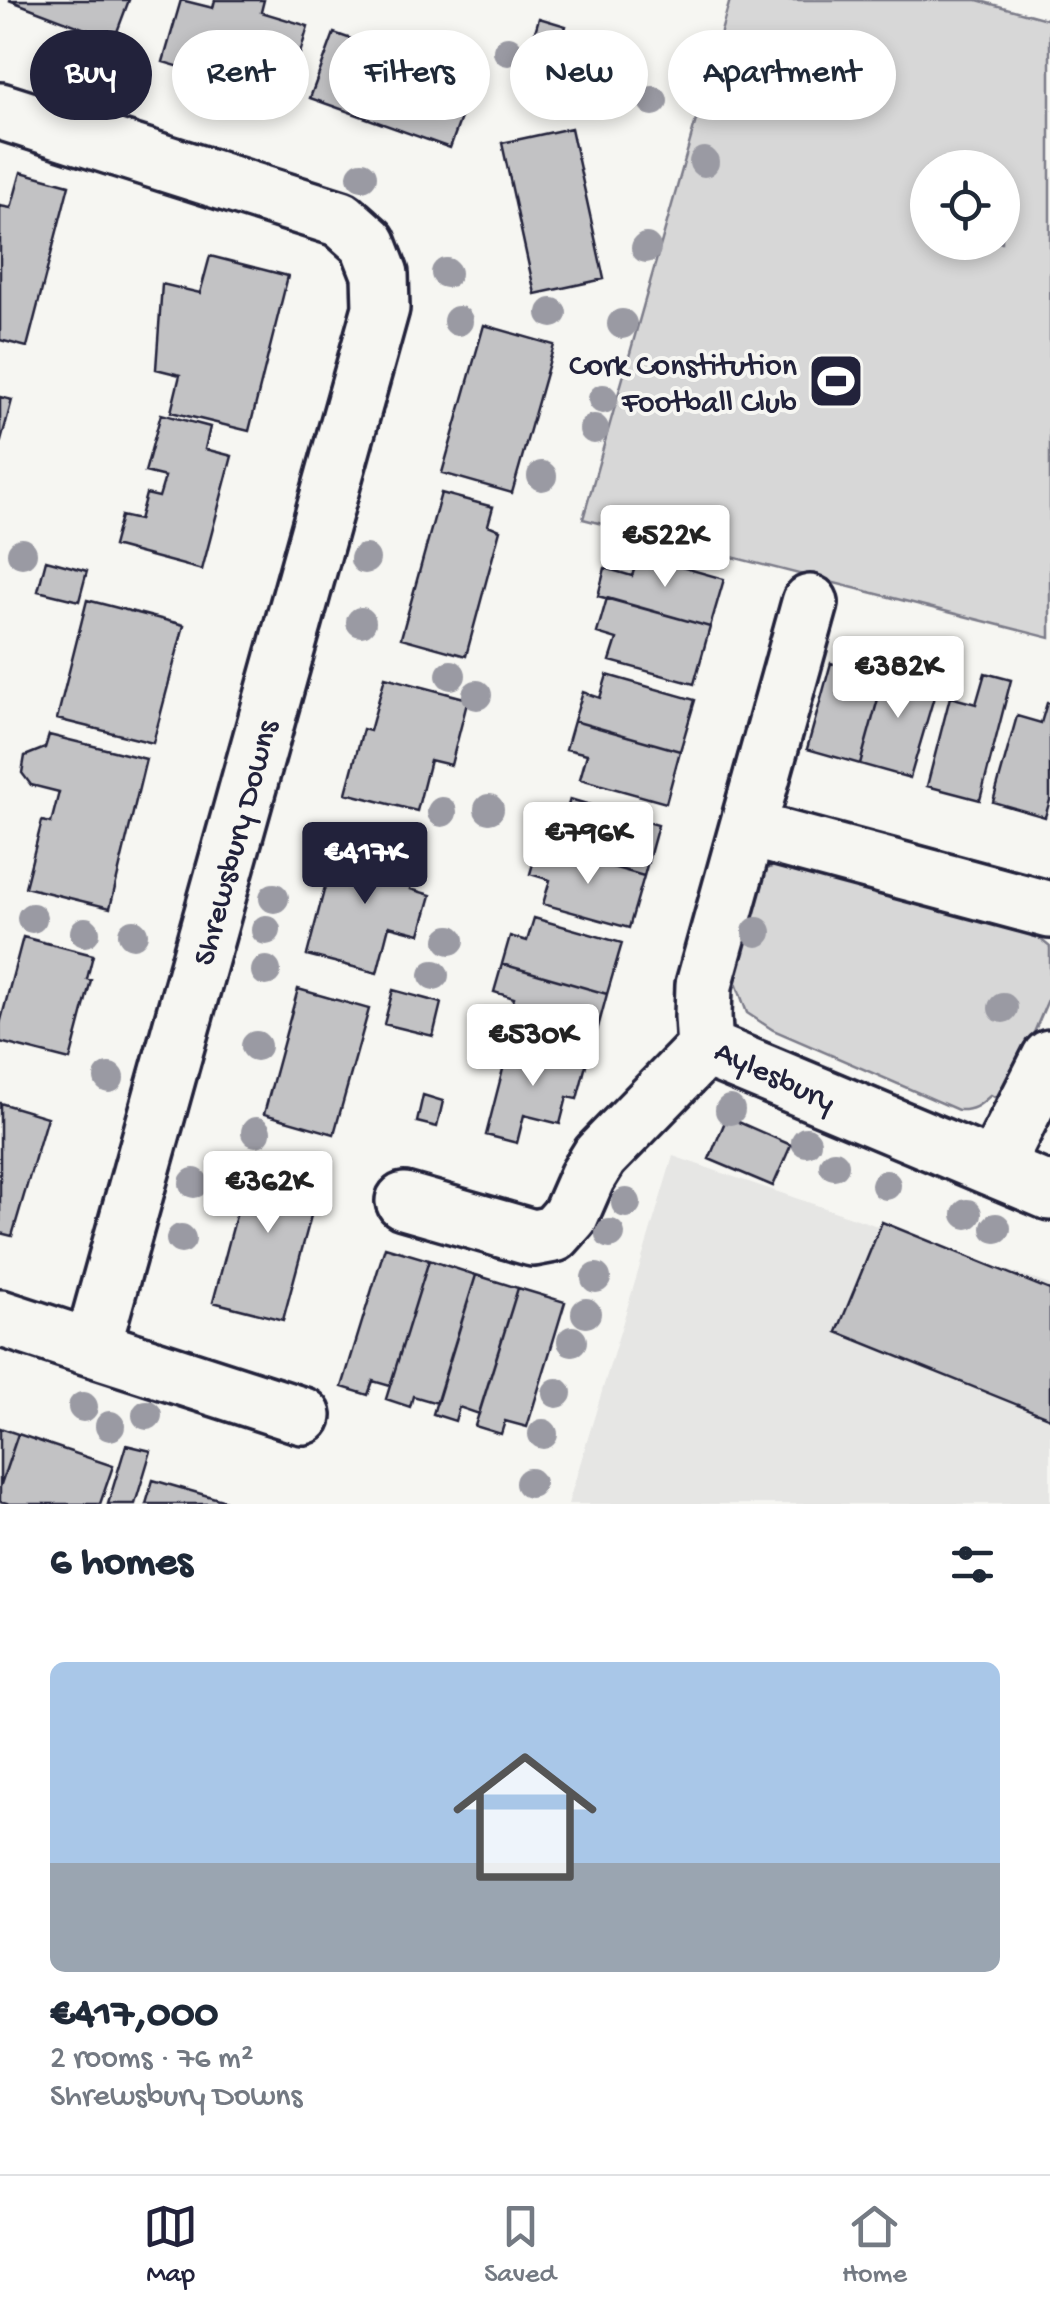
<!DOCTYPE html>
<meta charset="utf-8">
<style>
body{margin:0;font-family:"Gochi Hand",sans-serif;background:#f6f6f7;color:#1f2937;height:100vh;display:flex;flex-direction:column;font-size:38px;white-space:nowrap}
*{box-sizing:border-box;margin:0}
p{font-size:32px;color:#747a83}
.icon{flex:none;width:55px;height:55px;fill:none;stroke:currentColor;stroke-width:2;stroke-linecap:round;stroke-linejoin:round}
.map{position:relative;height:1504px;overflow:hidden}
.drawer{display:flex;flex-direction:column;background:#fff;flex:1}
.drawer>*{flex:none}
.banner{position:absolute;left:30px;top:30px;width:990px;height:90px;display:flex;gap:20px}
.buttons{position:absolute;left:910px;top:150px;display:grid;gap:20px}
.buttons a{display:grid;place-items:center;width:110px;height:110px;border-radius:50%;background:#fff;box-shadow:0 5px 15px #0003;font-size:50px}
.price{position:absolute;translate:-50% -85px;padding:0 22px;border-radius:10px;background:#fff;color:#222;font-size:32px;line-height:65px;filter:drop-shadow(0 2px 5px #0008)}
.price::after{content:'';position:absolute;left:50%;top:60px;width:30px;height:22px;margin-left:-15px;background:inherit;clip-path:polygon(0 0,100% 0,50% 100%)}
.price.on{background:#22223b;color:#fff}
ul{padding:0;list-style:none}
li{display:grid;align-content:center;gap:20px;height:530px;padding:0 50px}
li+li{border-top:2px solid #e0e1e3}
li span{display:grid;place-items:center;height:310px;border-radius:15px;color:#555}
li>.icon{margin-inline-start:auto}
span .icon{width:180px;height:180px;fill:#fffc;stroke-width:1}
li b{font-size:42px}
h2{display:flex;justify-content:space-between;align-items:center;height:120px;padding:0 50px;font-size:42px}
.pill{padding:0 35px;border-radius:45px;background:#fff;box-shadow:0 5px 15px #0003;font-size:35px;line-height:90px}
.pill.on{background:#22223b;color:#fff}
.dock{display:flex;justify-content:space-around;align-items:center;height:140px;border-top:2px solid #e0e1e3;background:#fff;font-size:28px;color:#747a83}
.dock a{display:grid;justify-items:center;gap:5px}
.dock .on{color:#22223b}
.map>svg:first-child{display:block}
</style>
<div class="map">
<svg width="1050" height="1504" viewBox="0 0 1050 1504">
<rect width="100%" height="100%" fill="#f6f6f2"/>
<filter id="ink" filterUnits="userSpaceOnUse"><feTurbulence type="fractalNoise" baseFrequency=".01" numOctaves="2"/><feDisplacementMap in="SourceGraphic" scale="20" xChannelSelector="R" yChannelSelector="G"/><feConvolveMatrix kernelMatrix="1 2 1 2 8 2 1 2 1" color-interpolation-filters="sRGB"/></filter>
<g filter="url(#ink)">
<path fill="#e6e6e4" d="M 673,1156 L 1050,1285 L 1050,1504 L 568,1504 Z"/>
<path fill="#d7d7d7" stroke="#7c7c89" stroke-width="2.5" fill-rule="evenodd" d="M 730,0 L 977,0 L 1050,20 L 1050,638 L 583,519 ZM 928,168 L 1002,168 L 1002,242 L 928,242 Z
M 779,864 L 1028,929 L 1050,947 L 1050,995 L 1004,1103 L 991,1095 C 980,1105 974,1111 958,1110 L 773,1030 L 747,1013 L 732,972 L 759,880 L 767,869 Z"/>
<path fill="#c2c2c4" stroke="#22223b" stroke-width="2.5" d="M 9,0 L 129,0 L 114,40 Z
M 181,0 L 213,8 L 215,0 L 264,0 L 261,12 L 308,26 L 287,98 L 163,62 Z
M 539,18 L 566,26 L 556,61 L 529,53 Z
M 334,33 L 474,82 L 450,148 L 310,98 Z
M 571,128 L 604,279 L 535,294 L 502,143 Z
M 21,172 L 69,185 L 27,347 L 0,340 L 0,206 L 11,208 Z
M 210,256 L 288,276 L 249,431 L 171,412 L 180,375 L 156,369 L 162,284 L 200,293 Z
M 484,325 L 554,345 L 512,493 L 442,473 Z
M 0,397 L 12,400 L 0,445 Z
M 161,414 L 210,427 L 205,449 L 232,456 L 202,570 L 113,546 L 121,516 L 139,520 L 146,494 L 159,497 L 165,477 L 145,472 Z
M 441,493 L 493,507 L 488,525 L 500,530 L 466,656 L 401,638 Z
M 639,555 L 724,579 L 710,627 L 598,596 L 605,568 L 632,576 Z
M 46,560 L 87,571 L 79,601 L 38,591 Z
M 607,598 L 710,627 L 694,684 L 610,661 L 617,639 L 597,633 Z
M 87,600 L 184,625 L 153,743 L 57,719 Z
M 861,650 L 889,659 L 860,764 L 807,749 L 831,663 L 856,670 Z
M 889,659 L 918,666 L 913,683 L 936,690 L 910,778 L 860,764 Z
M 985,673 L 1011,680 L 980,800 L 927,786 L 950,697 L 976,704 Z
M 607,675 L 695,700 L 680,751 L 574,721 L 583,692 L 600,698 Z
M 385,677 L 468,699 L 451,765 L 430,760 L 417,811 L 346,793 L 363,729 L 370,731 Z
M 1047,703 L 1050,703 L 1050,800 L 1045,817 L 993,802 L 1017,716 L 1041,723 Z
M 574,721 L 680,751 L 666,803 L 580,779 L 587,754 L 566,749 Z
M 49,735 L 146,759 L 110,908 L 25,887 L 42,821 L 51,823 L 59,792 L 31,785 L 22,773 L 25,756 L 45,748 Z
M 570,799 L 658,825 L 644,876 L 538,846 L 546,818 L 563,822 Z
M 337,841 L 417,863 L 410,889 L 431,895 L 420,934 L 389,926 L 377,973 L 307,955 Z
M 538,846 L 644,876 L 629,928 L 543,904 L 550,880 L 530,874 Z
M 534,918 L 622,943 L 607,994 L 502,964 L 510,936 L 527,941 Z
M 23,937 L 93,955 L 87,979 L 91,980 L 70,1060 L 0,1042 L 0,1024 Z
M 502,964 L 607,994 L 593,1046 L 507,1022 L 514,998 L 494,992 Z
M 298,989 L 369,1009 L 334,1134 L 264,1114 Z
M 393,990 L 441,1003 L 433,1036 L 384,1024 Z
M 510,1042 L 587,1061 L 577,1099 L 567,1097 L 560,1124 L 524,1115 L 517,1143 L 486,1135 Z
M 423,1095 L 443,1101 L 437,1127 L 417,1122 Z
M 0,1103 L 47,1117 L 12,1236 L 0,1233 Z
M 727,1117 L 791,1145 L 773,1186 L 709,1159 Z
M 253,1152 L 323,1171 L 283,1320 L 213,1302 Z
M 882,1222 L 1050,1290 L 1050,1418 L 837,1332 Z
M 385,1247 L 429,1260 L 390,1386 L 373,1381 L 368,1395 L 342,1387 Z
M 429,1260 L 476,1275 L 437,1403 L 413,1396 L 410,1407 L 386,1399 Z
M 476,1275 L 518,1288 L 479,1414 L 459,1407 L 455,1421 L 433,1414 Z
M 518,1288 L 565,1302 L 527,1427 L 505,1421 L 501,1434 L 475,1426 Z
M 0,1428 L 18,1434 L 0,1487 Z
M 18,1434 L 113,1466 L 100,1504 L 10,1504 L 0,1501 L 0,1487 Z
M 126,1445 L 151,1451 L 135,1504 L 108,1504 Z
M 153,1480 L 236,1504 L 146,1504 Z"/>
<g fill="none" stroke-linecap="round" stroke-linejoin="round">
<g stroke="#22223b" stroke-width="62">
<path id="minor" d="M 0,111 L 341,219 L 368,243 L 380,274 L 381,308 L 92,1348 L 0,1318
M 748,829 L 1050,910
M 705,1048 L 703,1016 L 704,985 L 810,603
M 705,1048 L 1050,1192
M 994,1168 L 1050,1058
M 404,1201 L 533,1238 L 554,1234 L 570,1216 L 587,1177 L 600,1156 L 705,1048
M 92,1348 L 303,1416"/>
</g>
<use href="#minor" stroke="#f6f6f2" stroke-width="55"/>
</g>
<g fill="#9a9aa3">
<circle cx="508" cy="51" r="15"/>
<circle cx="710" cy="96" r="15"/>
<circle cx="653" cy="101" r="15"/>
<circle cx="704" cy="162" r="15"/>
<circle cx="362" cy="176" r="15"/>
<circle cx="646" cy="248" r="15"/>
<circle cx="446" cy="273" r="15"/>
<circle cx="552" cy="313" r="15"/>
<circle cx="458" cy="321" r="15"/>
<circle cx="622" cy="324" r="15"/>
<circle cx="603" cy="399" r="15"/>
<circle cx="594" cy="429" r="15"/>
<circle cx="542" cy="476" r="15"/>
<circle cx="22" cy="553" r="15"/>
<circle cx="365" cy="559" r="15"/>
<circle cx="361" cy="622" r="15"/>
<circle cx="451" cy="675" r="15"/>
<circle cx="477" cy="695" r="15"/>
<circle cx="489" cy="809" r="15"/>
<circle cx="442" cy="812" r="15"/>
<circle cx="274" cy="898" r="15"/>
<circle cx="32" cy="918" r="15"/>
<circle cx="266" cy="930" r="15"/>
<circle cx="85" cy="932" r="15"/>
<circle cx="757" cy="932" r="15"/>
<circle cx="133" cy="934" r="15"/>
<circle cx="450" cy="940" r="15"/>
<circle cx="266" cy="971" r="15"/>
<circle cx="434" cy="975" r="15"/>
<circle cx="1003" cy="1008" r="15"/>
<circle cx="256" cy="1046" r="15"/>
<circle cx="109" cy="1078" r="15"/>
<circle cx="730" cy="1110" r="15"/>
<circle cx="256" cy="1132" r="15"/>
<circle cx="806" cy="1142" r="15"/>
<circle cx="834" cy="1165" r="15"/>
<circle cx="194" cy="1183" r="15"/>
<circle cx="886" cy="1185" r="15"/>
<circle cx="626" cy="1203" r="15"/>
<circle cx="967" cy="1214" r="15"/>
<circle cx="996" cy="1228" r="15"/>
<circle cx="610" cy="1234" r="15"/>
<circle cx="181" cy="1239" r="15"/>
<circle cx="596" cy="1278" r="15"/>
<circle cx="586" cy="1313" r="15"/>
<circle cx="572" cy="1341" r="15"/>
<circle cx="557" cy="1393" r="15"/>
<circle cx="83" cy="1407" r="15"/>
<circle cx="147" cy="1415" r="15"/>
<circle cx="110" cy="1426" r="15"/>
<circle cx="543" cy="1434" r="15"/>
<circle cx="530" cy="1483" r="15"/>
</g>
</g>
<defs>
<g id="stadium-square" transform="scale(2.875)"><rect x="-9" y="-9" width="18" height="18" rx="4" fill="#22223b" stroke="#f6f6f2"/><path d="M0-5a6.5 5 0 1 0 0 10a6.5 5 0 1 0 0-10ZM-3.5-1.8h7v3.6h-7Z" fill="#fff"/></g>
</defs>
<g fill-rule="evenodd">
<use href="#stadium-square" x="836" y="381"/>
</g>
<g text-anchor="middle" stroke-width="8" stroke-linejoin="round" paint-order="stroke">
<g font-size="32" fill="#22223b" stroke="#f6f6f2" text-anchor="end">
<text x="797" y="374">Cork Constitution<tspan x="797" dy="37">Football Club</tspan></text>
</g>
<g font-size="32" fill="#22223b" stroke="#f6f6f2">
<text transform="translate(233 842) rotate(-75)" y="11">Shrewsbury Downs</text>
<text transform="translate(776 1074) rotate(25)" y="11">Aylesbury</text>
</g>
</g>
</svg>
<div class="buttons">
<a><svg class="icon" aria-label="locate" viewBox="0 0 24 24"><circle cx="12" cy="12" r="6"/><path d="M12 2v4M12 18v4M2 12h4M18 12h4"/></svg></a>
</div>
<b class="price" style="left:665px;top:590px">€522K</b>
<b class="price" style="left:898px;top:721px">€382K</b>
<b class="price" style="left:588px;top:887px">€796K</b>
<b class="price on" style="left:365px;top:907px">€417K</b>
<b class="price" style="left:533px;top:1089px">€530K</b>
<b class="price" style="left:268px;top:1236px">€362K</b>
<div class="banner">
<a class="pill on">Buy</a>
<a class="pill">Rent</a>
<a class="pill">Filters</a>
<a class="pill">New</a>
<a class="pill">Apartment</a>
</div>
</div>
<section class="drawer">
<h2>6 homes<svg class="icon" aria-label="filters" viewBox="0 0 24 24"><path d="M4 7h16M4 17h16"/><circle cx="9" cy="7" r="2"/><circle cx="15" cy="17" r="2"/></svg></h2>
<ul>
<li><span style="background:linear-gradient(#a9c7e8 65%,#9aa5b1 0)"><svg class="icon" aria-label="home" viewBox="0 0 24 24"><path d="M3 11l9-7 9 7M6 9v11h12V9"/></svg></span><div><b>€417,000</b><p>2 rooms · 76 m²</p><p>Shrewsbury Downs</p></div></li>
</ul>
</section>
<nav class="dock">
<a class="on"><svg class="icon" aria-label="map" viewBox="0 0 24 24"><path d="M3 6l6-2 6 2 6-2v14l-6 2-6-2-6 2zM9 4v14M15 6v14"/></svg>Map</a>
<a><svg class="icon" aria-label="saved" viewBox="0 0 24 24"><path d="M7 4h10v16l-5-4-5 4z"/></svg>Saved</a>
<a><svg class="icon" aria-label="home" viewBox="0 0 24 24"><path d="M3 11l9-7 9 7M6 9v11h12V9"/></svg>Home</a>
</nav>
